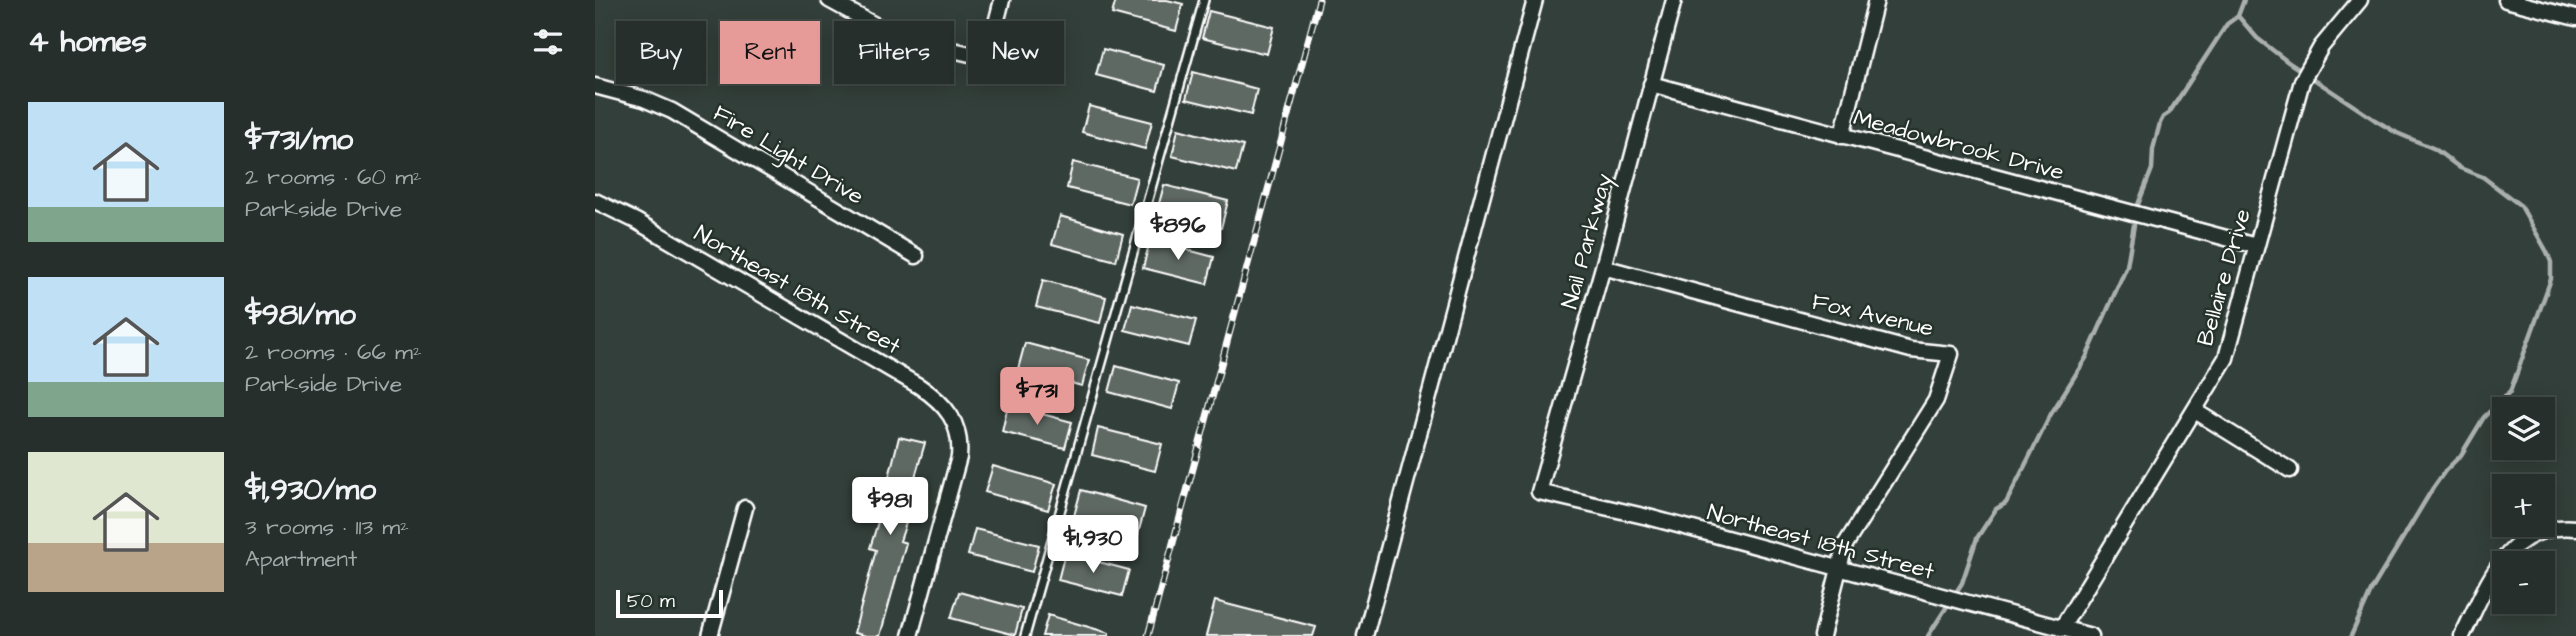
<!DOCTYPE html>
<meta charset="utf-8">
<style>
body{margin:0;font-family:"Architects Daughter",sans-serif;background:#2e3734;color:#f1f3f6;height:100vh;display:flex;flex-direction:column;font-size:26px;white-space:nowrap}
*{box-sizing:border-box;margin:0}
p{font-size:23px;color:#a4a9a9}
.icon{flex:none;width:38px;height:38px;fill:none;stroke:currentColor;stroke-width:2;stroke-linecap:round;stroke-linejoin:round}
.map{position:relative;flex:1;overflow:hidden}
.panel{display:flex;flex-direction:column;background:#262f2c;width:595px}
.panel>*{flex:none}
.banner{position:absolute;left:21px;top:21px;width:665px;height:63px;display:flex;gap:14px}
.fabs{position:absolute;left:1897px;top:397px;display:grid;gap:14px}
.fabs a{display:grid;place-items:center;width:63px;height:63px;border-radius:0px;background:#262f2c;box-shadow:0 4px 18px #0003,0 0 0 2px #424a48;font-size:35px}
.scale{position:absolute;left:21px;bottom:18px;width:107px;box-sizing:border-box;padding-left:7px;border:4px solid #fff;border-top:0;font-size:19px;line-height:24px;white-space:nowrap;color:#fff;-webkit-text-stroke:5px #26332d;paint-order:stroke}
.price{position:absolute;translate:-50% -60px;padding:0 16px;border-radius:7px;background:#fff;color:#222;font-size:23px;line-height:46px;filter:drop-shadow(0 2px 4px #0008)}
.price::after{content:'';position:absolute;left:50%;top:42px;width:21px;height:16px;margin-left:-10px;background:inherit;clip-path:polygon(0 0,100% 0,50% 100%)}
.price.current{background:#e69b98;color:#111}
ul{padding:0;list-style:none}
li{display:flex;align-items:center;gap:21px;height:175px;padding:0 28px}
li span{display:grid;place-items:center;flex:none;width:196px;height:140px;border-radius:0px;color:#555}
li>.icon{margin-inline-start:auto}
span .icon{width:84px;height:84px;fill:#fffc;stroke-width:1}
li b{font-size:30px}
h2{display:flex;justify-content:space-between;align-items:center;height:84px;padding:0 28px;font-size:30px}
.pill{padding:0 24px;border-radius:0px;background:#262f2c;box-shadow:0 4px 18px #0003,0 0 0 2px #424a48;font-size:24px;line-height:63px}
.pill.current{background:#e69b98;color:#111}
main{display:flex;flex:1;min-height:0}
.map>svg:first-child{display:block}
</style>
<main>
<section class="panel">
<h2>4 homes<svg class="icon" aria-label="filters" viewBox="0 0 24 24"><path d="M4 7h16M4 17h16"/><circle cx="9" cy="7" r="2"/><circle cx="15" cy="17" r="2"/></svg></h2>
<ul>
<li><span style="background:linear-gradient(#bfe0f5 75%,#7fa58c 0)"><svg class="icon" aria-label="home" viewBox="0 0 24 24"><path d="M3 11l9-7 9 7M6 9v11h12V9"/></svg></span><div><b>$731/mo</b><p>2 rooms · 60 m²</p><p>Parkside Drive</p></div></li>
<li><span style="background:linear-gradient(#bfe0f5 75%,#7fa58c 0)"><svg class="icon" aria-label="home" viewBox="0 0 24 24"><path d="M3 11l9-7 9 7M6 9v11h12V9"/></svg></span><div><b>$981/mo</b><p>2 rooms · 66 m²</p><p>Parkside Drive</p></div></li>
<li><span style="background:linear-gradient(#dfe7d0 65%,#b9a48a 0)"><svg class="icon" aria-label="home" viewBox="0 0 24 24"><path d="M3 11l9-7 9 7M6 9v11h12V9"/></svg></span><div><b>$1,930/mo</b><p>3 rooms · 113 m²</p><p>Apartment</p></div></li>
</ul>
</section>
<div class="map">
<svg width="1981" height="636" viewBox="0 0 1981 636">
<rect width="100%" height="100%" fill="#333f3a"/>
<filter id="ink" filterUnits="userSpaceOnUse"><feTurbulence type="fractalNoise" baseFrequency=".0143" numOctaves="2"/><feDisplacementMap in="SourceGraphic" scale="14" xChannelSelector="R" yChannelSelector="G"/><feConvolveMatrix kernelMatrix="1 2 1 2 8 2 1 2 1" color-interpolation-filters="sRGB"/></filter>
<g filter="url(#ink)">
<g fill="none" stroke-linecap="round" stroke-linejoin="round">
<path stroke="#abb0ae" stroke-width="4.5" d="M 1643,16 L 1662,38 L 1693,62 L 1780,120 L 1802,133 L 1840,149 L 1865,168 L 1888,177 L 1926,206 L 1952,252 L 1956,262 L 1956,279 L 1915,392 L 1889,417 L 1866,455 L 1850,471 L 1838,488 L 1777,589 L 1756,636
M 1333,636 L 1367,583 L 1382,538 L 1401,509 L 1411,503 L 1456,414 L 1491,358 L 1532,266 L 1542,207 L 1557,169 L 1558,149 L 1565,123 L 1568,117 L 1574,113 L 1632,24 L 1643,16 L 1649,0"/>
</g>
<path fill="#5f6964" stroke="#fff" stroke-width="2" d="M 521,0 L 572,0 L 588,4 L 581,31 L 517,14 Z
M 614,11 L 679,27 L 672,54 L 607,38 Z
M 508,49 L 569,65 L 562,91 L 501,75 Z
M 598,72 L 662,89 L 656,115 L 591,99 Z
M 494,106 L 557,122 L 550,149 L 487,132 Z
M 583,129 L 648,146 L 641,172 L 577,156 Z
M 478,162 L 542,178 L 535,204 L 472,188 Z
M 569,185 L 633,201 L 626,228 L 562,211 Z
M 465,216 L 528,234 L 521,261 L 457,244 Z
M 555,240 L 619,257 L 612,284 L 548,268 Z
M 448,280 L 511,297 L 505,323 L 441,307 Z
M 537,304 L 601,320 L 594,346 L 530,330 Z
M 430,343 L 494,360 L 487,386 L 423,369 Z
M 521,366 L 584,383 L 577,409 L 514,392 Z
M 413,405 L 477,422 L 470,448 L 407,432 Z
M 503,428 L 567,444 L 560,471 L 497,455 Z
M 304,437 L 330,443 L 313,501 L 321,504 L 316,521 L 312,520 L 305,541 L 311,543 L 285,636 L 271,636 L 259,633 L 281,550 L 275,548 L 286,512 L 280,511 L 289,480 L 293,481 Z
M 398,466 L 461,484 L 453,510 L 390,492 Z
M 486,490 L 550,508 L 543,534 L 479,516 Z
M 380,529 L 444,545 L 437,572 L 373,555 Z
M 470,553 L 534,570 L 527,596 L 463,580 Z
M 364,592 L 427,609 L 420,635 L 356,618 Z
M 620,601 L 721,627 L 718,636 L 611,636 Z
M 453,615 L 514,633 L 514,636 L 447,636 Z"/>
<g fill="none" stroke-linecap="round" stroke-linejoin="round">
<g stroke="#fff" stroke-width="12">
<path id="service" d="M 430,636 L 609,0"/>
</g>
<g stroke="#fff" stroke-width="19">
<path id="minor" d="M 234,0 L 289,30 L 315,40 L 392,58 L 407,0
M 1079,0 L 1008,267 L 944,492 L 1053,517 L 1496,636
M 1911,0 L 1981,18
M 1056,84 L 1661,246
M 0,86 L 49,99 L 77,111 L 321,256
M 1247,136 L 1281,0
M 0,201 L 41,221 L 324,386 C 351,404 367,423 364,457 L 315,636
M 1008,267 L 1316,350 L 1356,354 L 1341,400 L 1250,545 L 1227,636
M 1600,411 L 1695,470
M 1466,629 L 1631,358 L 1707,81 L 1726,47 L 1765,0
M 115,636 L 150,508
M 770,636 L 940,0
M 1867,636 C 1892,586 1912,521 1981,528"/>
</g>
<use href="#service" stroke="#26332d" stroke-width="7"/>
<use href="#minor" stroke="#26332d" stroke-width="14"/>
<g stroke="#fff" stroke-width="7">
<path id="rail" d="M 553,636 L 724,0"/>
</g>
<use href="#rail" stroke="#26332d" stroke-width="4.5" stroke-dasharray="13" stroke-linecap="butt"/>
</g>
</g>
<g text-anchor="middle" stroke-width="5" stroke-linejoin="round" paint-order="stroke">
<g font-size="23" fill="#fff" stroke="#26332d">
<text transform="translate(1364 144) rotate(15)" y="8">Meadowbrook Drive</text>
<text transform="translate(194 154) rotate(31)" y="8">Fire Light Drive</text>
<text transform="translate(991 241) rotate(-75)" y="8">Nail Parkway</text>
<text transform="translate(1628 277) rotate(-74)" y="8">Bellaire Drive</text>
<text transform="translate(203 289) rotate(30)" y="8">Northeast 18th Street</text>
<text transform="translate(1278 314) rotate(13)" y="8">Fox Avenue</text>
<text transform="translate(1226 541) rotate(15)" y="8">Northeast 18th Street</text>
</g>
</g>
</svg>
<div class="fabs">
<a><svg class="icon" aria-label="layers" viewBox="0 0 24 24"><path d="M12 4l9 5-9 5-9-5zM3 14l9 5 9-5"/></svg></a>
<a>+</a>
<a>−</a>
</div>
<div class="scale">50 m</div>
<b class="price" style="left:583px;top:262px">$896</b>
<b class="price current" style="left:442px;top:427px">$731</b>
<b class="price" style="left:295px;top:537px">$981</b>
<b class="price" style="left:498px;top:575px">$1,930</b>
<div class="banner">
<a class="pill">Buy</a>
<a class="pill current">Rent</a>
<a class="pill">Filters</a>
<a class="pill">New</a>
</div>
</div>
</main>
